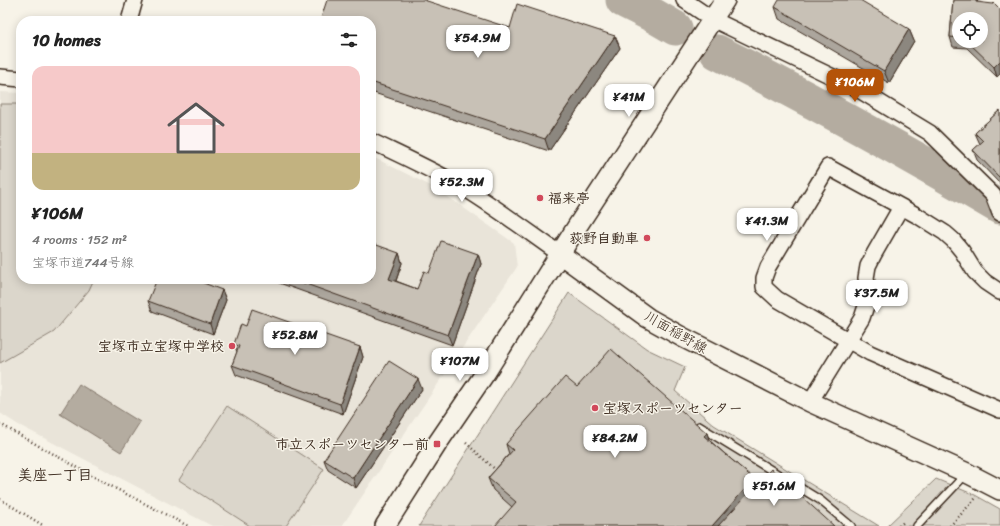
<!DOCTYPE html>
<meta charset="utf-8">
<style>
body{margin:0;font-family:Sriracha,"Klee One",sans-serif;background:#f2f2f2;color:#222;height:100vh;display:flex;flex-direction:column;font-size:15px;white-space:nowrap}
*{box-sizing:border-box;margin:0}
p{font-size:13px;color:#767676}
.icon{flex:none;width:22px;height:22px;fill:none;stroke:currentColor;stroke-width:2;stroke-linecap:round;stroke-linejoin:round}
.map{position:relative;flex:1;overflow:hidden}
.drawer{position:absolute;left:16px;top:16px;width:360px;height:268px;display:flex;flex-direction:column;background:#fff;border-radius:16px;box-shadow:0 2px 10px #0003}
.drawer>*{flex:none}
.tools{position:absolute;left:952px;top:12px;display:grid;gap:8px}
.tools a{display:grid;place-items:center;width:36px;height:36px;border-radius:50%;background:#fff;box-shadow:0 2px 10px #0003;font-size:20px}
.price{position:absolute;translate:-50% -34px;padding:0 9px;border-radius:8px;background:#fff;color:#222;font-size:13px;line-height:26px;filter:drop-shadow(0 1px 2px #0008)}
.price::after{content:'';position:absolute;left:50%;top:24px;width:12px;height:9px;margin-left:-6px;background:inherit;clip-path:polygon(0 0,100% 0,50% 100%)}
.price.current{background:#b45309;color:#fff}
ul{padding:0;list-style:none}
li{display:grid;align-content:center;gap:8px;height:212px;padding:0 16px}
li span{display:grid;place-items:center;height:124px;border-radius:12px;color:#555}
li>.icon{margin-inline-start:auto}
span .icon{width:72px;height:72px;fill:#fffc;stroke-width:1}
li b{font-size:17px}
h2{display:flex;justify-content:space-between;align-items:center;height:48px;padding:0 16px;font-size:17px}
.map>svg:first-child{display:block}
</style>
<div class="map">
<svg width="1000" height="526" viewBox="0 0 1000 526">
<rect width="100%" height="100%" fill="#f7f3e8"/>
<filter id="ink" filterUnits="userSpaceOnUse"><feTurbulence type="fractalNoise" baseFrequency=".025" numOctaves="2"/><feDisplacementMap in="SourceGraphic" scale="8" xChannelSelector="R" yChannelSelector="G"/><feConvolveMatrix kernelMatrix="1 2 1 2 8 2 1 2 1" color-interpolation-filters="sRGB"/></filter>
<g filter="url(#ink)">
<path fill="#e9e4d9" d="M 0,92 L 21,93 L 21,279 L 371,279 L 371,156 L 435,188 L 514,243 L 517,267 L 342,526 L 212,526 L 17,424 L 0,413 Z"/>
<path fill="#dbd6cb" stroke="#8b8074" d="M 0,104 L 16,104 L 21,106 L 21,279 L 94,279 L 89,290 L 54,332 L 0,363 Z
M 569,293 L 647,349 L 685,367 L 675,391 L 714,425 L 879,526 L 419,526 Z
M 227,406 L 324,469 L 286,526 L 250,526 L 179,480 Z
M 936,479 L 975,495 L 1000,509 L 1000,526 L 887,526 Z"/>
<path fill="#b4aca0" stroke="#84786c" d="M 79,384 L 140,422 L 121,452 L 60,414 Z"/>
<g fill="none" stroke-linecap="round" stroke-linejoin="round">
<path stroke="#b4aca0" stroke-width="35" d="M 623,0 L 651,14 L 675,28
M 717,52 C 813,100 907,153 1000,207"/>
<g stroke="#3b2a1e" stroke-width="10">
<path id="service" d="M 699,426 L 820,500 L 851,526
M 917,526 L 966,474"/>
</g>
<g stroke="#3b2a1e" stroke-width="18">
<path id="minor" d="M 684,0 L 712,19 L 856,88 L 930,133 L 993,195 L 1000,213
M 129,21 L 135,0
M 0,77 L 21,79
M 371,141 C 404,157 438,172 469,191 C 501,211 530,233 560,254
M 1000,292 L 985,282 L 975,272 L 962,251 L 953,240 L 945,233 L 918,216 L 828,167 L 768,267 L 764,278 L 764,287 L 777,299 L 870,353 L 1000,410
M 810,402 L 862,318 L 866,306 L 868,290 L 866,278 L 868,266 L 874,254 L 901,207"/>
</g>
<g stroke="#3b2a1e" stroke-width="22">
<path id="tertiary" d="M 560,254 L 648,318 L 682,337 L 810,402 L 967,473 L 1000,490
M 385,526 L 437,444 L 484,375 L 578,225 L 725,0"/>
</g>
<path stroke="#3b2a1e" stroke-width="2.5" stroke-dasharray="1 3" stroke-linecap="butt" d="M 0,424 L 105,483 L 188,526
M 466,443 L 497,471
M 0,499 L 44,526
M 899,526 L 905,521
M 950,526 L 976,498"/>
<use href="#service" stroke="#f7f3e8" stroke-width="7"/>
<use href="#minor" stroke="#f7f3e8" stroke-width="15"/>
<use href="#tertiary" stroke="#f7f3e8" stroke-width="19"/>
</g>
<path fill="#aca69d" stroke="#3b2a1e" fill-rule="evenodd" d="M 953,0 L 981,0 L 977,0 L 997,77 L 967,48 L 953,47 L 950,37 ZM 959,19 L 981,41 L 959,41 Z
M 775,7 L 909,29 L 914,41 L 889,83 L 779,19 Z
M 371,21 L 510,28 L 615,36 L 620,48 L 549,151 L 374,93 L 371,102 Z
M 1000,110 L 1000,184 L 977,160 L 973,150 L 980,144 L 975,133 Z
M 399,253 L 402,263 L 396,281 L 417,289 L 429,273 L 478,254 L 481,264 L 452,345 L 268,279 L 371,279 Z
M 222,290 L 226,300 L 213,334 L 152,311 L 148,301 Z
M 246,326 L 360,347 L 363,357 L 343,414 L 236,375 L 232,365 L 237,352 L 234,344 Z
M 577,387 L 707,433 L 709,440 L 754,479 L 756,486 L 834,526 L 512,507 L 493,490 L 488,478 L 509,454 L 506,444 Z
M 422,389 L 356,488 L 328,470 L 324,460 Z"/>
<path fill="#8c877f" stroke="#3b2a1e" d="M 909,29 L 914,41 L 889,83 L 884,71 Z
M 615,36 L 620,48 L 549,151 L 545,139 Z
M 1000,61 L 1000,74 L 997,77 L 994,67 Z
M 371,86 L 374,93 L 371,102 Z
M 399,253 L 402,263 L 393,289 L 389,279 Z
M 478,254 L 481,264 L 452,345 L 448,335 Z
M 222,290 L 226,300 L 213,334 L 210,324 Z
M 360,347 L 363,357 L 343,414 L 340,404 Z
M 418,379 L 422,389 L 356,488 L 353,478 Z
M 707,433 L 711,446 L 704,436 Z
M 754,479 L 758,492 L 727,526 L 712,526 Z"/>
<path fill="#c8c1b6" stroke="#3b2a1e" d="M 327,0 L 424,0 L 510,28 L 517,4 L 615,36 L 545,139 L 371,82 L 371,21 L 320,21 Z
M 779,0 L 860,0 L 909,29 L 884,71 L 775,7 Z
M 953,0 L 976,0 L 976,2 L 993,4 L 994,3 L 1000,9 L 1000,61 L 994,67 L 967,41 L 981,41 L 981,19 L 959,19 L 959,38 L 950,37 Z
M 1000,110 L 1000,178 L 973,150 L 983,141 L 975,133 Z
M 441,241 L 478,254 L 448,335 L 292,279 L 371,279 L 371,243 L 399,253 L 389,279 L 417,289 L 424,271 L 429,273 Z
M 157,279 L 193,279 L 222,290 L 210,324 L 148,301 Z
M 252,309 L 360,347 L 340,404 L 232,365 L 239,346 L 234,344 L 241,324 L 246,326 Z
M 611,349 L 707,433 L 704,436 L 754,479 L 712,526 L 495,526 L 516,502 L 488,478 L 513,450 L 506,444 L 565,377 L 577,387 Z
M 389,361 L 418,379 L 353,478 L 324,460 Z
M 771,469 L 834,526 L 718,526 Z"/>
</g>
<g fill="#d1495b" stroke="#f7f3e8" stroke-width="1.5">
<circle cx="540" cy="198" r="4"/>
<circle cx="647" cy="238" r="4"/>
<circle cx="232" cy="346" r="4"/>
<circle cx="595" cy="408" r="4"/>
<rect x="433" y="440" width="8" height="8" rx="2"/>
</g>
<g text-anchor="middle" stroke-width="3" stroke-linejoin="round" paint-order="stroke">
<g font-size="14" font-weight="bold" fill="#3b2a1e" stroke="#f7f3e8" text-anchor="end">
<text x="548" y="203" text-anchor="start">福来亭</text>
<text x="639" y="243">荻野自動車</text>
<text x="224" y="351">宝塚市立宝塚中学校</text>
<text x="603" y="413" text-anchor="start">宝塚スポーツセンター</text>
<text x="429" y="449">市立スポーツセンター前</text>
</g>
<g font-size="14" fill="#3b2a1e" stroke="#f7f3e8">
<text transform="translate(676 332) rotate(30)" y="5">川面稲野線</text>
</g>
<g font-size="15" font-weight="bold" fill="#3b2a1e" stroke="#f7f3e8">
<text x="55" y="480">美座一丁目</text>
</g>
</g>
</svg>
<div class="tools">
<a><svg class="icon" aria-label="locate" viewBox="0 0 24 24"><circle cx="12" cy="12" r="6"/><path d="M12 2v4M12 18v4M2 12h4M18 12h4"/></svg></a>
</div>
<b class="price" style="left:478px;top:59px">¥54.9M</b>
<b class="price current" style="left:855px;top:103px">¥106M</b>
<b class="price" style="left:629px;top:118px">¥41M</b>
<b class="price" style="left:462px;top:203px">¥52.3M</b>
<b class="price" style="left:767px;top:242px">¥41.3M</b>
<b class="price" style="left:877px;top:314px">¥37.5M</b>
<b class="price" style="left:295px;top:356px">¥52.8M</b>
<b class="price" style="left:460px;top:382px">¥107M</b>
<b class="price" style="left:615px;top:459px">¥84.2M</b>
<b class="price" style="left:774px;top:507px">¥51.6M</b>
<section class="drawer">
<h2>10 homes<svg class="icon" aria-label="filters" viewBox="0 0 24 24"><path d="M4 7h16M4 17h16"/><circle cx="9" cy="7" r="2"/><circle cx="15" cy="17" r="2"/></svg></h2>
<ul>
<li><span style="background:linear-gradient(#f6c9c9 70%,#c2b280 0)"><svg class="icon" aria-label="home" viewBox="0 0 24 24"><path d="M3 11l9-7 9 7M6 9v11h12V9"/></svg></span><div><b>¥106M</b><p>4 rooms · 152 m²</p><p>宝塚市道744号線</p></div></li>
</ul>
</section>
</div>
